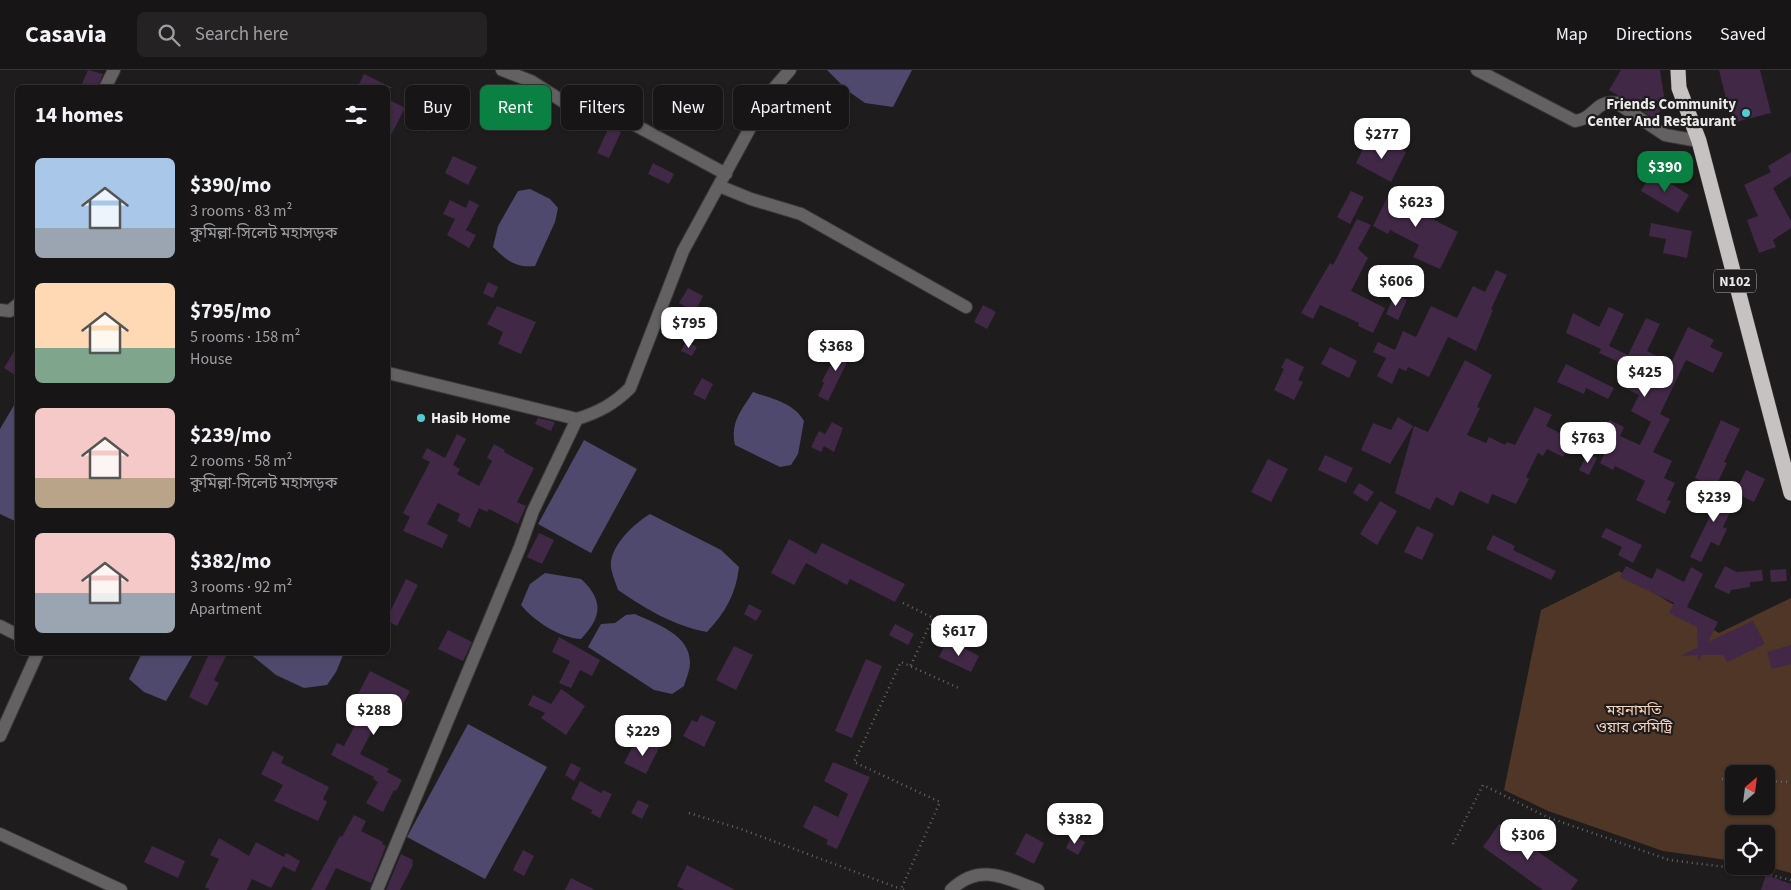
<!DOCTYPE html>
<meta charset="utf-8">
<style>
body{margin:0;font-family:"Source Sans 3","Noto Sans Bengali",sans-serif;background:#242223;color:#f1f3f6;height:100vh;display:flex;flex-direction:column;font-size:19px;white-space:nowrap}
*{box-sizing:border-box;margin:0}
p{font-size:16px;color:#9e9fa1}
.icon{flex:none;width:28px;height:28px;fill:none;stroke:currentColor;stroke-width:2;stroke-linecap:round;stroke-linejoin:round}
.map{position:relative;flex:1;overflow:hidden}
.sheet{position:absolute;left:15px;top:15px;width:375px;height:570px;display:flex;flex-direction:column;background:#171516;border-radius:8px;box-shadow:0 1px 4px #0004,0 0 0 1px #363435}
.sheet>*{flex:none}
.banner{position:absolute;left:405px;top:15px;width:475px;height:45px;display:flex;gap:10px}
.needle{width:32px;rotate:28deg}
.controls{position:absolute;left:1725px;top:695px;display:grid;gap:10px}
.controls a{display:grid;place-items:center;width:50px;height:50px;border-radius:8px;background:#171516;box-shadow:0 1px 4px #0004,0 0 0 1px #363435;font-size:25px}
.price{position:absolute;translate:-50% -42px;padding:0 11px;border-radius:10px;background:#fff;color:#222;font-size:16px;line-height:32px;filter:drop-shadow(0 1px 2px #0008)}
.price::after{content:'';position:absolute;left:50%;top:30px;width:15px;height:11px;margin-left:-8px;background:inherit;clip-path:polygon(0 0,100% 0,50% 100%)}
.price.on{background:#0b8043;color:#fff}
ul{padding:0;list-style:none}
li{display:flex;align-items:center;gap:15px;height:125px;padding:0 20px}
li span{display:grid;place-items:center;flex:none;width:140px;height:100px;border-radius:8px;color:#555}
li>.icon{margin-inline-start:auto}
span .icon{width:60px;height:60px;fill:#fffc;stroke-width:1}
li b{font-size:21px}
h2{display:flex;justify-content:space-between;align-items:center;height:60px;padding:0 20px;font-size:21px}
.chip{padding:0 18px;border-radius:8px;background:#171516;box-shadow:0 1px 4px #0004,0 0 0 1px #363435;font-size:18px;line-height:45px}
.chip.on{background:#0b8043;color:#fff}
header{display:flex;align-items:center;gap:30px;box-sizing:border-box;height:70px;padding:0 25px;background:#171516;border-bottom:1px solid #363435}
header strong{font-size:24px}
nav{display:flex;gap:28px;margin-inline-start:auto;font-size:18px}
.search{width:350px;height:45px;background:#242223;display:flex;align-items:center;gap:12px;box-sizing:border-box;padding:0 18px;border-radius:8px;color:#9e9fa1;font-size:19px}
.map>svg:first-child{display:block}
</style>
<header>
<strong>Casavia</strong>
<div class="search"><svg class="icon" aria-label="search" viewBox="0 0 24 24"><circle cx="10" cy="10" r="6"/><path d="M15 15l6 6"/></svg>Search here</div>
<nav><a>Map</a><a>Directions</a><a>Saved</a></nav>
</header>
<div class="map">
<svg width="1791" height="820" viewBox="0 0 1791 820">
<rect width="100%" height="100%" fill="#1f1c1d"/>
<path fill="#4f3626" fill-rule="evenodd" d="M 1619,501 L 1719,563 L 1791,528 L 1791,803 L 1765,796 L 1766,764 L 1734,764 L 1734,791 L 1663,781 L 1548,741 L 1504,720 L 1541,540 ZM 1734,704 L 1766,704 L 1766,736 L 1734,736 Z"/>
<path fill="#4f496e" d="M 827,0 L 912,0 L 893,37 L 865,33 L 848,21 Z
M 530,119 L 550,129 L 558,138 L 555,152 L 535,196 C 516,198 506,190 493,177 L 498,156 L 518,121 Z
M 753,322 C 772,329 794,333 804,351 L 798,384 L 791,395 L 780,397 L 735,375 C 730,352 741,341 753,322 Z
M 17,330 L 17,452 L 0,444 L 0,359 Z
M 584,370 L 637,399 L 591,483 L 538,454 Z
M 650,444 L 721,480 L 739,497 C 736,524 725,543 707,562 C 674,556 646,539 618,520 C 616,513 612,505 611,497 C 609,476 635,453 650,444 Z
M 545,503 L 581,509 C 604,530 602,547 581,569 C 560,568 534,551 521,535 L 530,514 Z
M 635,544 C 656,554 690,564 690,593 C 690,600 686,609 684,616 L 672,624 L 654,620 L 588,577 L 601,554 L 615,553 L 626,545 Z
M 142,583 L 194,583 L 166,631 L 144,622 L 129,609 Z
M 249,583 L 344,583 L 336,602 L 327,615 L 304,618 L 276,605 Z
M 468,654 L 547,697 L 485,809 L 407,767 Z"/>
<path fill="#412846" d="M 88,0 L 103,4 L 97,18 L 80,18 Z
M 1621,0 L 1660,0 L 1665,33 L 1655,49 L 1609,20 Z
M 1719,0 L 1760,0 L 1771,43 L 1732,53 Z
M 364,4 L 393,18 L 357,18 Z
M 388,29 L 405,38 L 388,71 Z
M 426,40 L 437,46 L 429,62 L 417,56 Z
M 609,57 L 621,62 L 609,88 L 597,83 Z
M 1383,71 L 1406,82 L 1391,112 L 1356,93 L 1365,75 L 1377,82 Z
M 1791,82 L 1791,106 L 1773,118 L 1791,151 L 1791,158 L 1773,170 L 1776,177 L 1759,183 L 1747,150 L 1758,146 L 1744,115 L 1771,102 L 1768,96 Z
M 453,86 L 477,97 L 468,115 L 445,103 Z
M 653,93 L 674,104 L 669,114 L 648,104 Z
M 1652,102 L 1689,125 L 1678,143 L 1641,121 Z
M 1392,118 L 1434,140 L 1430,148 L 1458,162 L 1440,199 L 1413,187 L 1419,175 L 1390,160 L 1388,164 L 1373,156 Z
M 1351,121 L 1364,127 L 1350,154 L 1337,147 Z
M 450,130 L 466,138 L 469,130 L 479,135 L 466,160 L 476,165 L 469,178 L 447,165 L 455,149 L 443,144 Z
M 1357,149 L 1371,155 L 1358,179 L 1368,188 L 1351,221 L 1385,238 L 1373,263 L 1358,256 L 1359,253 L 1320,235 L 1313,249 L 1301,243 L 1330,193 L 1333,195 Z
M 1651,153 L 1692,161 L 1687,188 L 1663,183 L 1666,169 L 1649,166 Z
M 1496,200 L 1507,205 L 1491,239 L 1493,240 L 1476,281 L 1448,267 L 1429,307 L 1408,297 L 1406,301 L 1399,298 L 1392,314 L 1377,306 L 1386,288 L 1373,282 L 1378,272 L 1395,280 L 1403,261 L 1416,267 L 1431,236 L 1457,248 L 1473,216 L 1485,222 Z
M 488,212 L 498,217 L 493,228 L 483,223 Z
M 688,218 L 703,226 L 695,242 L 679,233 Z
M 1395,224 L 1407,230 L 1398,250 L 1386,244 Z
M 983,235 L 996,242 L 987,259 L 974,252 Z
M 497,236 L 536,252 L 521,284 L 498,274 L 503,262 L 487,254 Z
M 1609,237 L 1624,244 L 1609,276 L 1628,285 L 1646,248 L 1660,254 L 1647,281 L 1671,293 L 1688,257 L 1714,270 L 1710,277 L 1723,283 L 1713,303 L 1686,290 L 1660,344 L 1670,349 L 1653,382 L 1672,391 L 1664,408 L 1675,413 L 1667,430 L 1671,431 L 1665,444 L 1636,430 L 1645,411 L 1615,396 L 1613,400 L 1600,393 L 1610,371 L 1601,367 L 1610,350 L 1624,357 L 1620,366 L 1640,375 L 1651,352 L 1631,341 L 1639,325 L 1625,318 L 1634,299 L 1599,283 L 1601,279 L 1566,263 L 1573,243 L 1599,257 Z
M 686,271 L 697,277 L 692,286 L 681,281 Z
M 846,272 L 855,276 L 828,331 L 818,326 L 824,313 L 822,311 L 830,296 L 833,297 Z
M 18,275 L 18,307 L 4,298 Z
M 1330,277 L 1357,291 L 1349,308 L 1321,294 Z
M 1286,288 L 1304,297 L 1298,310 L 1303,312 L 1294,330 L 1274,320 L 1284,299 L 1281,298 Z
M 1465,290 L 1492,305 L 1477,337 L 1480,338 L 1467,365 L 1486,373 L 1489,367 L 1505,375 L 1507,372 L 1515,375 L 1535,337 L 1552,345 L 1546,356 L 1572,369 L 1563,387 L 1547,379 L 1543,386 L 1538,383 L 1526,407 L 1529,409 L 1516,434 L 1492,424 L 1488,434 L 1460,421 L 1453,436 L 1436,427 L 1430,440 L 1395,423 L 1414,356 L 1428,362 Z
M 1566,294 L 1614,318 L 1608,329 L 1586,318 L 1584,324 L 1557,312 Z
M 702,308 L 713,314 L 705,330 L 693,324 Z
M 1398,347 L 1413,356 L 1390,394 L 1361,380 L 1373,353 L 1391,360 Z
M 538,348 L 555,352 L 551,361 L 535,354 Z
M 1721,350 L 1740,359 L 1724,392 L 1727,393 L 1715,418 L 1695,408 Z
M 832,352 L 843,358 L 834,382 L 824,376 L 821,382 L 811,377 L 819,361 L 825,364 Z
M 457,364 L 466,369 L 453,395 L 460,399 L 457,404 L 479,416 L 492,391 L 487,388 L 494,374 L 505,380 L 504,382 L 534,398 L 517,432 L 526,436 L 518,454 L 489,439 L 487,442 L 479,438 L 470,458 L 457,451 L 460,444 L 438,433 L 427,454 L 448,465 L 442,478 L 403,461 L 410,447 L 403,443 L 430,392 L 422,388 L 427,378 L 445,388 Z
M 1588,383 L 1597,388 L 1589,405 L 1579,400 Z
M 1325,385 L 1353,398 L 1346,413 L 1318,400 Z
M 1268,389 L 1288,399 L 1271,432 L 1251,422 Z
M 1746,400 L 1765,409 L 1754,432 L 1735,423 Z
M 1359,413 L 1374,422 L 1367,432 L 1353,423 Z
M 1713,419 L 1736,430 L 1723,457 L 1727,459 L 1719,476 L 1711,472 L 1701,492 L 1690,487 L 1712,442 L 1704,438 Z
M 1380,431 L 1397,441 L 1377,475 L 1360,464 Z
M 1417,456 L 1434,464 L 1422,490 L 1404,482 Z
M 1606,458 L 1642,475 L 1633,493 L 1618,485 L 1622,477 L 1601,467 Z
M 539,463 L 554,470 L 542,494 L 527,487 Z
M 1493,465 L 1515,476 L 1513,480 L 1556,501 L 1551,510 L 1486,479 Z
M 789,469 L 816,484 L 822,473 L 905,514 L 895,532 L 850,509 L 847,515 L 806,493 L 794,515 L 771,503 Z
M 1626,496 L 1652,509 L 1657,498 L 1684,512 L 1691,497 L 1703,504 L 1687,537 L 1718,552 L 1708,572 L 1753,551 L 1765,574 L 1727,592 L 1723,585 L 1702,585 L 1698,592 L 1698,585 L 1680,586 L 1698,577 L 1697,557 L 1669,543 L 1674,533 L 1620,507 Z
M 1725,496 L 1737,502 L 1762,500 L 1763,511 L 1750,512 L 1750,517 L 1731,520 L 1729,524 L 1714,517 Z
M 1786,499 L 1787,511 L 1771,512 L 1770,500 Z
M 406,509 L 418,515 L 397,556 L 388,551 L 388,546 Z
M 749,534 L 762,541 L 756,551 L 744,544 Z
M 895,554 L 914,564 L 908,575 L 889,565 Z
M 448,560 L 472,572 L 463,591 L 438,579 Z
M 559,567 L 600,590 L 592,606 L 580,600 L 571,618 L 559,613 L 570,591 L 552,582 Z
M 946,573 L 962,581 L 964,578 L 979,586 L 971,602 L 939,587 Z
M 1791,575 L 1791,594 L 1772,599 L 1767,582 Z
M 734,576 L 753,585 L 736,620 L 716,610 Z
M 210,582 L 228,582 L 214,610 L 219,613 L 207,636 L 189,627 Z
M 866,589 L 882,596 L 852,668 L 835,661 Z
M 370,601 L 410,621 L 394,651 L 385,647 L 382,654 L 377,651 L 360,684 L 389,699 L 387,702 L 402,710 L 396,721 L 394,720 L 383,742 L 366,733 L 378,712 L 373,709 L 374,707 L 331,685 L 337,673 L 344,676 L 358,649 L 365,652 L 374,634 L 357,626 Z
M 561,619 L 585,636 L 566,665 L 541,648 L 545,643 L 528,635 L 533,625 L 551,634 Z
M 701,645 L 716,652 L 704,677 L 683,666 L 692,650 L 697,652 Z
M 652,669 L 661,674 L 646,704 L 624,693 L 633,676 L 645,682 Z
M 273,681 L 284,687 L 281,693 L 329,717 L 323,729 L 327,732 L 318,751 L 274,731 L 283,715 L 261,704 Z
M 833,692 L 870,707 L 837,779 L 826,774 L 828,770 L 803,757 L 814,735 L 838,747 L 848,724 L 824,711 Z
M 571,693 L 581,698 L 574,711 L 565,705 Z
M 580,711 L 601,723 L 603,720 L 612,724 L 600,748 L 591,743 L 592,740 L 571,729 Z
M 638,730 L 649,735 L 642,749 L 631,743 Z
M 354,745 L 366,751 L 361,761 L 383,772 L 382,774 L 386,776 L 371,813 L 336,798 L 325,820 L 311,820 L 340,766 L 342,767 Z
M 1499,754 L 1578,810 L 1571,820 L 1543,820 L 1483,777 Z
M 1026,763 L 1044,773 L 1034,794 L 1015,784 Z
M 1072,765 L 1085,772 L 1078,785 L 1066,778 Z
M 219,768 L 249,786 L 256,772 L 284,787 L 286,783 L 300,791 L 295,802 L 283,796 L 271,818 L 252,809 L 247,820 L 210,820 L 205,817 L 219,789 L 210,785 Z
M 152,776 L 185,791 L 178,808 L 144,792 Z
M 523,780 L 534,786 L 524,806 L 513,800 Z
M 401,784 L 413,790 L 412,794 L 413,795 L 400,820 L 386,820 Z
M 687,795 L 735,820 L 685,820 L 677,816 Z
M 1766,805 L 1791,814 L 1791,820 L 1761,820 Z
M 571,808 L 595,820 L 565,820 Z"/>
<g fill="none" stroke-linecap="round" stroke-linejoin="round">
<g stroke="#3c393a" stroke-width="14">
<path id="minor" d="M 502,0 L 531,11 L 581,43 L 604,39 L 609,41 L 726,104
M 1477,0 L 1575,51 C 1595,49 1595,29 1617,33 L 1665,65 L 1699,71
M 105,18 L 114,0
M 719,116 L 751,129 L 801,144 L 966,237
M 0,240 L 10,241 L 18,234
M 388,303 L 577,349 C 599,342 614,334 630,318 L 683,181 L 768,25 L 790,0
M 0,556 L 18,565
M 0,666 L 38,582
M 0,764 L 121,820
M 377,820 L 520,477 L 533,441 L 577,349
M 951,820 C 979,792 1006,808 1038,820"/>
</g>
<g stroke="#3c393a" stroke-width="16">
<path id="highway" d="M 1678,0 L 1679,18 L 1699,71 L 1791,423"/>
</g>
<path stroke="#686667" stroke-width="2.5" stroke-dasharray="1 4" stroke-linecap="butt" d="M 903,533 L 933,548 L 910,597
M 1722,709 L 1734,709
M 1766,711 L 1791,712
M 689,743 L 741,759 L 901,819
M 1453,774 L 1483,715 L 1547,747 L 1669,790 L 1750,800 L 1791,810
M 904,820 L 901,819 L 940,732 L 854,692 L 901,592 L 961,619"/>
<use href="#minor" stroke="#636161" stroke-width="12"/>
<use href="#highway" stroke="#c6c2c2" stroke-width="15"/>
</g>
<g fill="#51ccd2" stroke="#1f1c1d" stroke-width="2">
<circle cx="1746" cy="43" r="5"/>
<circle cx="421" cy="348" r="5"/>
</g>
<g text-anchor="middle" stroke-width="4.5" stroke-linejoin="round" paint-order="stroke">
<rect fill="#1f1c1d" stroke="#aeadad" stroke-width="1" x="1714" y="199.5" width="42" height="23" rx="4"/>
<g font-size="14" font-weight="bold" fill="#ecebeb">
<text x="1735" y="216">N102</text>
</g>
<g font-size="15" font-weight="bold" fill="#ecebeb" stroke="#1f1c1d" text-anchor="end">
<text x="1736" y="39">Friends Community<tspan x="1736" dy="17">Center And Restaurant</tspan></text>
<text x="431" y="353" text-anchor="start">Hasib Home</text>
</g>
<g font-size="15" fill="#f8d1b9" stroke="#1f1c1d">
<text x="1634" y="645">ময়নামতি<tspan x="1634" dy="17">ওয়ার সেমিট্রি</tspan></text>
</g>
</g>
</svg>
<div class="controls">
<a><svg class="needle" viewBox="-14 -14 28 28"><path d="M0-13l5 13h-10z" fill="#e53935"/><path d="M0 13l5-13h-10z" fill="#9e9fa1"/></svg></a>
<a><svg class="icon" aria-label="locate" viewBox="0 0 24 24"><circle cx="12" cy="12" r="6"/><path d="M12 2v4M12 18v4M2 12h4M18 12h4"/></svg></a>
</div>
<b class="price" style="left:1382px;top:90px">$277</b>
<b class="price on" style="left:1665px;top:123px">$390</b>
<b class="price" style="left:1416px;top:158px">$623</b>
<b class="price" style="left:1396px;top:237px">$606</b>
<b class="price" style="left:689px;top:279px">$795</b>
<b class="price" style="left:836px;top:302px">$368</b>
<b class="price" style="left:1645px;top:328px">$425</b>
<b class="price" style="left:1588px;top:394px">$763</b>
<b class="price" style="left:1714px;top:453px">$239</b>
<b class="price" style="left:959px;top:587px">$617</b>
<b class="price" style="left:374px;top:666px">$288</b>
<b class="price" style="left:643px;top:687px">$229</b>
<b class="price" style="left:1075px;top:775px">$382</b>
<b class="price" style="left:1528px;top:791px">$306</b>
<div class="banner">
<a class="chip">Buy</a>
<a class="chip on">Rent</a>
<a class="chip">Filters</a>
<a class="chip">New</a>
<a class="chip">Apartment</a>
</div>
<section class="sheet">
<h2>14 homes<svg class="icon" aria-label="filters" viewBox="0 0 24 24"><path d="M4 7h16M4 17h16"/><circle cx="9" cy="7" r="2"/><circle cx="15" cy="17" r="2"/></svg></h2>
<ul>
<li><span style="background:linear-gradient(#a9c7e8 70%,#9aa5b1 0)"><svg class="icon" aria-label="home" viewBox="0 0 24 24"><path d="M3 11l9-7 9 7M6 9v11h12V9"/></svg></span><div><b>$390/mo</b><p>3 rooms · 83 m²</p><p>কুমিল্লা-সিলেট মহাসড়ক</p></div></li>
<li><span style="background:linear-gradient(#ffd9b3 65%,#7fa58c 0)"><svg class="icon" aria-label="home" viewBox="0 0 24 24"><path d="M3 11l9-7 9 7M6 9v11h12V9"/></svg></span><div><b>$795/mo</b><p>5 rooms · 158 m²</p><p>House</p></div></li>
<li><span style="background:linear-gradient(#f6c9c9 70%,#b9a48a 0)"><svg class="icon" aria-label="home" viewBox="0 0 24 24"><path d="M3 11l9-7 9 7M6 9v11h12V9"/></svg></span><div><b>$239/mo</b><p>2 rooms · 58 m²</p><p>কুমিল্লা-সিলেট মহাসড়ক</p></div></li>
<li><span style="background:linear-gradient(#f6c9c9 60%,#9aa5b1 0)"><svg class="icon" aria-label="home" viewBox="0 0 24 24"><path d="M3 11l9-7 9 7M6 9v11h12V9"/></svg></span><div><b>$382/mo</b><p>3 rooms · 92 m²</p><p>Apartment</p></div></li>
</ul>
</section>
</div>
